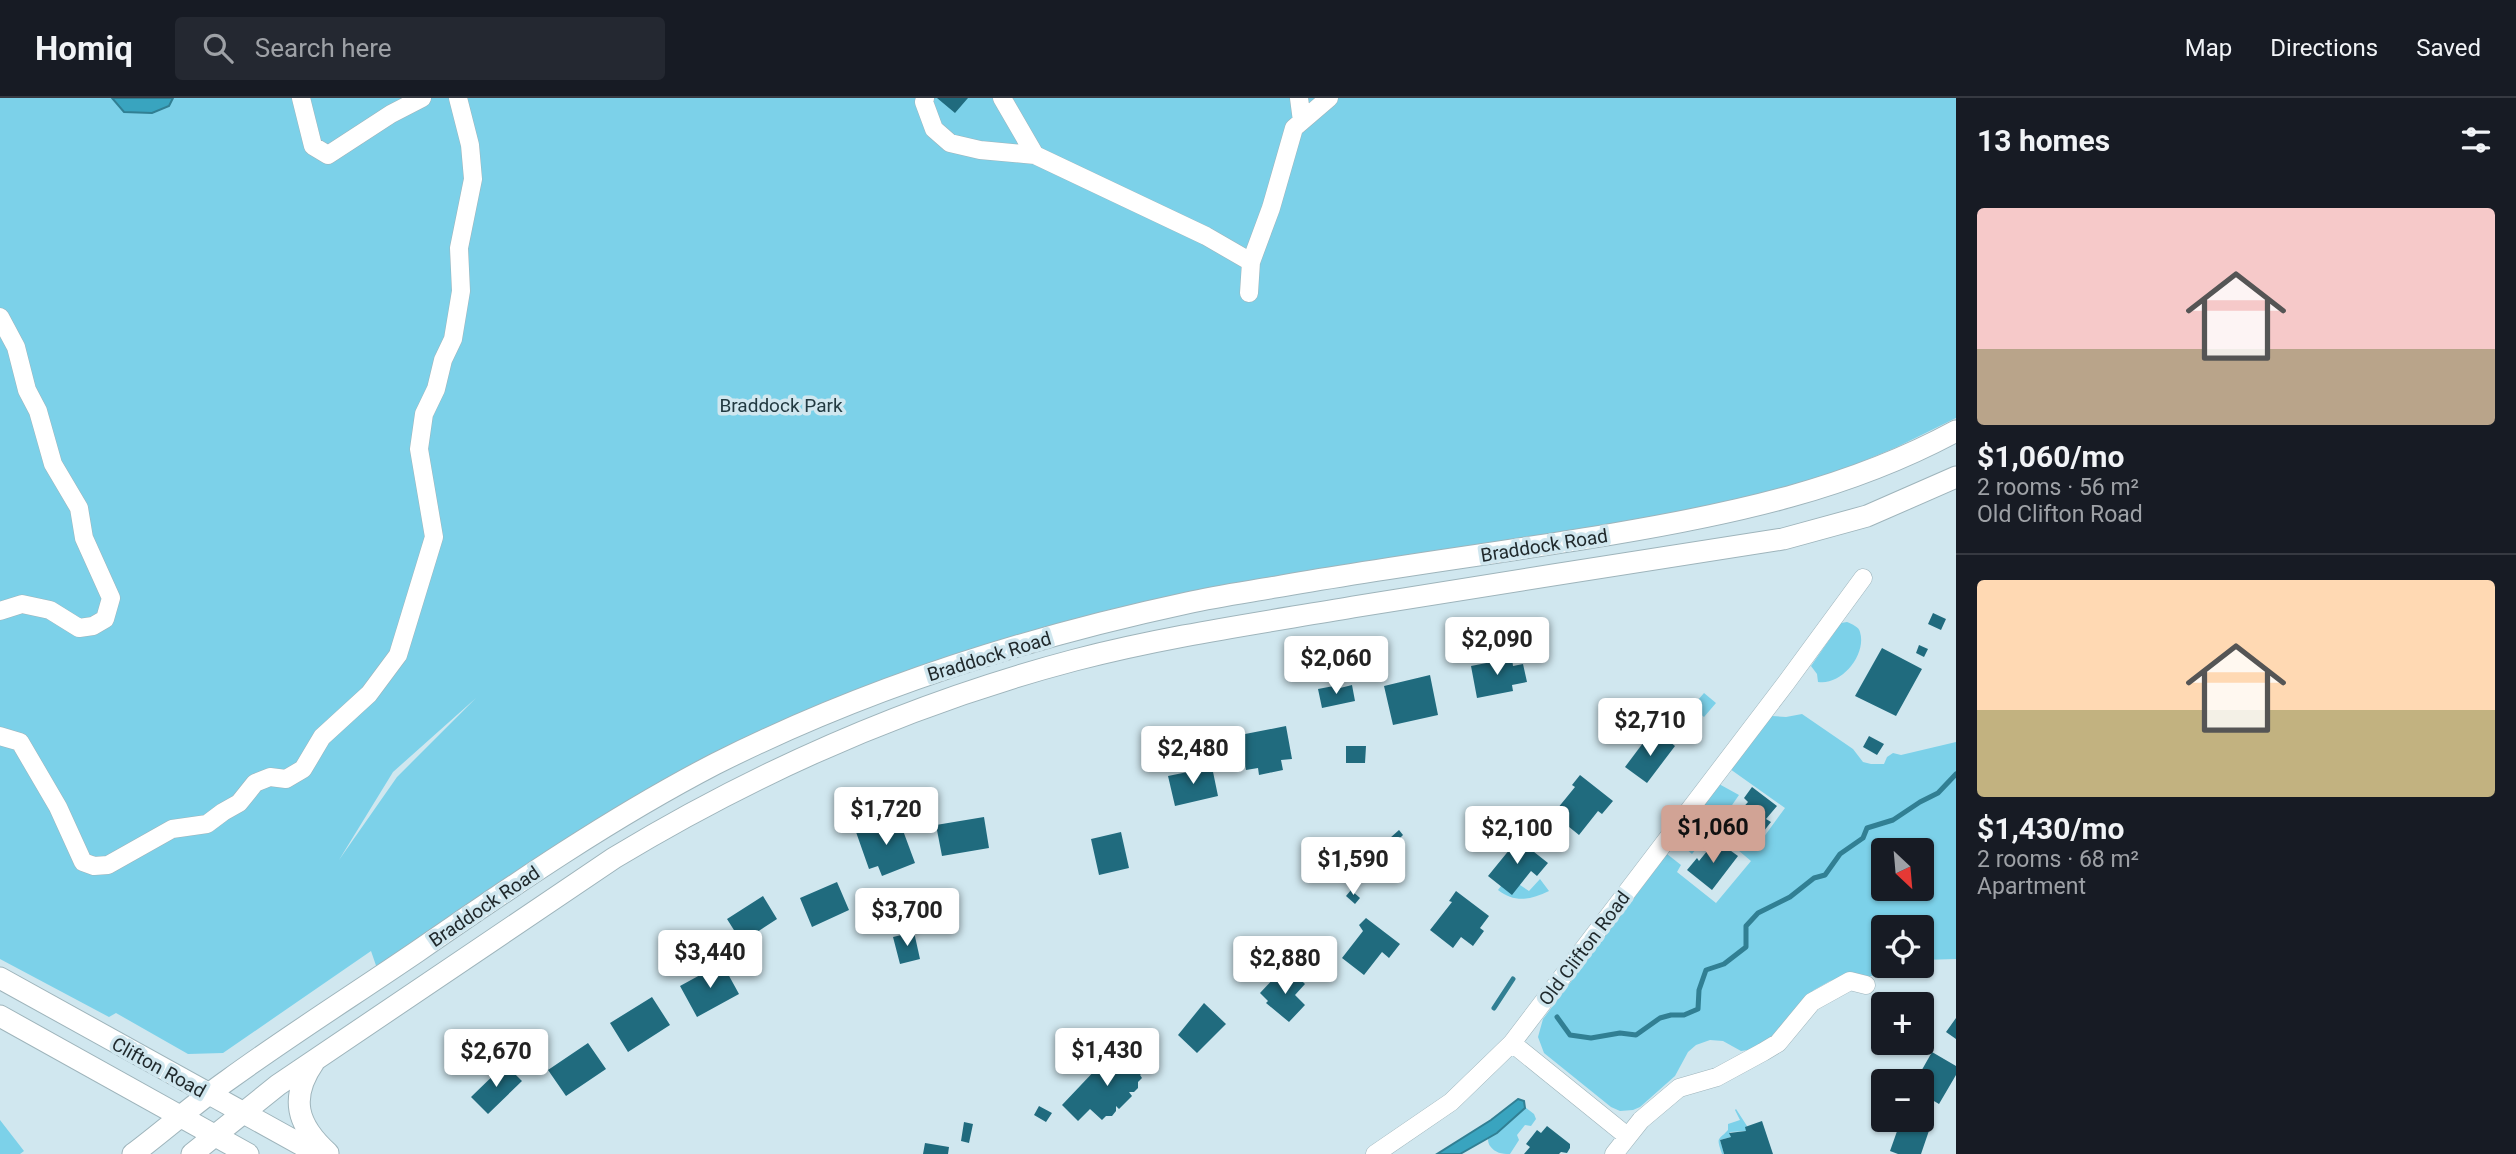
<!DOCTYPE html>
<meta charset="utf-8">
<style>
body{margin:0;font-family:Roboto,sans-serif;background:#242831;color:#f1f3f6;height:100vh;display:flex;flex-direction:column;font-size:26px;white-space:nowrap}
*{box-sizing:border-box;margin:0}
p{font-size:23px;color:#9ea1a6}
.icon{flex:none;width:38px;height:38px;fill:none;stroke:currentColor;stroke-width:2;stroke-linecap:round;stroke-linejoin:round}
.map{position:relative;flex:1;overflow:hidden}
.sheet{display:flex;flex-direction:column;background:#171b24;width:560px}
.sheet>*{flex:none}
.needle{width:46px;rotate:154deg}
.tools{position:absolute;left:1871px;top:740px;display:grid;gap:14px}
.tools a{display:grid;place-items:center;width:63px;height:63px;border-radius:7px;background:#171b24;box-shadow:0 2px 5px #0004;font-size:35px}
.price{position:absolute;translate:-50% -60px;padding:0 16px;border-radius:7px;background:#fff;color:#222;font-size:23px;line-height:46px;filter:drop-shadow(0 2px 4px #0008)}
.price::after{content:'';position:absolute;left:50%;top:42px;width:21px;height:16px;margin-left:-10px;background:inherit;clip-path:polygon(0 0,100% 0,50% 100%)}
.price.active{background:#d1a395;color:#111}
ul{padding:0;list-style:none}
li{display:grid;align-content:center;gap:14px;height:371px;padding:0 21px}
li+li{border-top:2px solid #363941}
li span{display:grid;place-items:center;height:217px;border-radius:7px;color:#555}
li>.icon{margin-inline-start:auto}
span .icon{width:126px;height:126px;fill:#fffc;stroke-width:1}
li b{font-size:30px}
h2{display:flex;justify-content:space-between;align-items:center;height:84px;padding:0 21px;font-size:30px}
header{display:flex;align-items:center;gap:42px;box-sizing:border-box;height:98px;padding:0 35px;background:#171b24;border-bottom:2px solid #363941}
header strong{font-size:33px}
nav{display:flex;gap:38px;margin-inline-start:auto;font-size:24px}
.search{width:490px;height:63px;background:#242831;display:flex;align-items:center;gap:18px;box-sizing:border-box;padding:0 24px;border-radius:7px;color:#9ea1a6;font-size:26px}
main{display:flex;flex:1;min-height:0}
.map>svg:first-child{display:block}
</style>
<header>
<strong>Homiq</strong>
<div class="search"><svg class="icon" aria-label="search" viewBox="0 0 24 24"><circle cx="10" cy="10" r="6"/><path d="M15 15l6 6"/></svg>Search here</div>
<nav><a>Map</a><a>Directions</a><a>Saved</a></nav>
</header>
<main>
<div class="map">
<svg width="1956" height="1056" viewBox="0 0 1956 1056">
<rect width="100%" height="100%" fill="#d0e7ef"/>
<path fill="#7cd1e9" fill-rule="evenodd" d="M 0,0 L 1956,0 L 1956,320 L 1897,349 L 1756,408 L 1097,525 L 845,607 L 718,665 L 380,879 L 371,853 L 223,955 L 188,956 L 116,915 L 109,919 L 0,861 ZM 476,600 L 397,679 L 339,762 L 393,674 Z
M 1847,524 C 1852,526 1859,529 1860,534 C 1867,557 1841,588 1818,584 L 1817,576 L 1811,568 L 1841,525 Z
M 1704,595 L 1716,605 L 1704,619 L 1692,609 Z
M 1802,616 L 1853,651 L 1863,664 L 1871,666 L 1884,666 L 1887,659 L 1893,655 L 1901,657 L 1956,644 L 1956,861 L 1922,862 L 1922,830 L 1883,830 L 1883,868 L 1904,868 L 1868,879 L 1849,879 L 1830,883 L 1814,892 L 1801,906 L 1799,916 L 1761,950 L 1741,953 L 1723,943 L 1710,942 L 1696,947 L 1688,954 L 1675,978 L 1640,1009 L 1633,1012 L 1620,1013 L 1611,1009 L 1544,955 L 1538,939 L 1543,921 L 1667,756 L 1681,767 L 1677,774 L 1716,805 L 1751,763 L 1720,737 L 1701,745 L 1692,756 L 1684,749 L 1679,739 L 1719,686 L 1739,697 L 1730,710 L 1734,714 L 1728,724 L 1758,747 L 1785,710 L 1730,671 L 1772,618 L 1786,619 ZM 1883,752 L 1922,752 L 1922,791 L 1883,791 Z
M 1540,781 L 1549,793 C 1530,802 1515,805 1498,792 L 1501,788 L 1520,787 L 1529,793 Z
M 1521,1006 L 1534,1016 L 1536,1021 L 1531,1028 L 1525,1027 L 1517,1037 L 1519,1042 L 1510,1056 C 1502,1056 1495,1055 1490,1048 C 1480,1032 1511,1015 1521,1006 Z
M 1736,1011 L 1747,1028 L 1746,1033 L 1730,1034 L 1731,1039 L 1720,1042 L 1724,1056 L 1722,1056 C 1716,1038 1718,1043 1728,1032 L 1728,1026 L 1740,1022 L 1735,1012 Z
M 0,1022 L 24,1053 L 20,1056 L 0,1056 Z"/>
<path fill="#39a4bf" stroke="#317f93" stroke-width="2" d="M 112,0 L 173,0 L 169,8 L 152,15 L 124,14 Z
M 1518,1001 L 1524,1003 L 1525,1010 L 1497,1035 L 1460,1056 L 1437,1056 L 1491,1022 Z"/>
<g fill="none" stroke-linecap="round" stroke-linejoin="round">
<path stroke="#317f93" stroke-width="5" d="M 1494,910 L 1513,881
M 1557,919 L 1570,937 L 1591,940 L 1620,935 L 1636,937 L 1660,920 L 1671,917 L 1684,917 L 1698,911 L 1699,892 L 1706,872 L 1724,866 L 1746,849 L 1746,828 L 1758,815 L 1790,799 L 1814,780 L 1825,777 L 1840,756 L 1863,740 L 1867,730 L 1893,722 L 1920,704 L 1938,695 L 1956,676"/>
</g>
<path fill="#206b7e" d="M 937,0 L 968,0 L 955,15 Z
M 1933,515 L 1946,521 L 1941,532 L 1928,526 Z
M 1919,547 L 1928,551 L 1924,559 L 1916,555 Z
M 1882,550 L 1922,571 L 1896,618 L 1855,598 Z
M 1512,560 L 1513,568 L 1523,566 L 1527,584 L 1512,587 L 1513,593 L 1477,600 L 1471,568 Z
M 1430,577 L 1438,617 L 1393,627 L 1384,588 Z
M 1339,587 L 1340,590 L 1352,587 L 1355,603 L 1322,610 L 1318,591 Z
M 1286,628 L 1292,661 L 1281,662 L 1283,672 L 1259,677 L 1258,670 L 1246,672 L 1240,637 Z
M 1659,635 L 1675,648 L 1647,685 L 1625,669 L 1643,645 L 1648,649 Z
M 1869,638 L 1884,646 L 1877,657 L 1863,649 Z
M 1346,648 L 1366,648 L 1365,665 L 1346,665 Z
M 1212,669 L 1218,698 L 1175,708 L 1168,678 Z
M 1580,677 L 1613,703 L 1602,716 L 1598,713 L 1579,737 L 1553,716 L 1575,689 L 1572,687 Z
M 1752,689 L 1777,708 L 1766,721 L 1771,724 L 1760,738 L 1755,735 L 1751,740 L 1730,724 L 1748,704 L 1744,700 Z
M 898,719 L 915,765 L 882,778 L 878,768 L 869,771 L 856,734 Z
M 984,719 L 989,750 L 942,758 L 936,727 Z
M 1399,732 L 1403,737 L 1395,745 L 1390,740 Z
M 1121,734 L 1129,770 L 1099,777 L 1091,741 Z
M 1515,739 L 1548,765 L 1537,778 L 1531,773 L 1512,797 L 1488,778 L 1510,751 L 1508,749 Z
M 1716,742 L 1738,758 L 1712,792 L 1687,772 L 1697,760 L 1699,763 Z
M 837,784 L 849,812 L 812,829 L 800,800 Z
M 1351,792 L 1360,800 L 1355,806 L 1346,798 Z
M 1456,793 L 1489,818 L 1480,830 L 1484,833 L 1473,848 L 1461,839 L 1453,850 L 1430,832 L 1452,804 L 1449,803 Z
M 763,798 L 777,821 L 754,836 L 762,847 L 749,856 L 727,821 Z
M 1366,820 L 1400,846 L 1389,860 L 1382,854 L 1364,877 L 1342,860 L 1363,833 L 1359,827 Z
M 914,834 L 920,861 L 900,866 L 893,839 Z
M 722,865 L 739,896 L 697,919 L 680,888 Z
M 1291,872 L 1305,886 L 1295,897 L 1305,907 L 1289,924 L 1266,905 L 1268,903 L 1260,895 L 1275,879 L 1280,883 Z
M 652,899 L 670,927 L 628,954 L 610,925 Z
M 1204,905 L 1226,926 L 1197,955 L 1178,937 Z
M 1956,920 L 1956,941 L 1946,934 Z
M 588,945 L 606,971 L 566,998 L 548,972 Z
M 1127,952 L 1146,970 L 1140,977 L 1142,980 L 1138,984 L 1138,990 L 1134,994 L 1129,994 L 1132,998 L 1119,1011 L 1116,1008 L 1116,1013 L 1112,1018 L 1106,1018 L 1102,1022 L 1090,1011 L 1078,1023 L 1062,1007 L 1099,968 L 1100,970 L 1106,968 L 1117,956 L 1121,960 Z
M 1932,954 L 1956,968 L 1956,977 L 1939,1006 L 1922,996 L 1922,984 L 1915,984 Z
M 505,966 L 522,983 L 488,1016 L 471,999 Z
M 1039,1008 L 1052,1015 L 1046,1024 L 1034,1017 Z
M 1922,1014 L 1934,1018 L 1921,1056 L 1898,1056 L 1890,1053 L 1901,1022 L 1922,1022 Z
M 1762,1023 L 1773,1056 L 1724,1056 L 1720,1042 L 1731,1039 L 1729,1035 L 1746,1033 L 1745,1029 Z
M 964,1024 L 973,1026 L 969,1045 L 961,1043 Z
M 1547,1028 L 1570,1046 L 1570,1050 L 1567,1055 L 1561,1054 L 1559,1056 L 1524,1056 L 1530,1049 L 1526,1046 L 1537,1032 L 1541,1035 Z
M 925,1045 L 949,1049 L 948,1056 L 923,1056 Z"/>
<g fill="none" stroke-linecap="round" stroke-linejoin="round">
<g stroke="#9eb4bb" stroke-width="19">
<path id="minor" d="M 301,0 L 313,48 L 328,57 L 391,16 L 422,0
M 925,0 L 924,4 L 934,31 L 950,45 L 980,52 L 1035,57 L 1206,138 L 1251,164
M 1002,0 L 1035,57
M 1299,0 L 1302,23
M 1249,195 L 1251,164 L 1271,110 L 1294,30 L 1329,0
M 0,219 L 16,249 L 27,292 L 38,313 L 53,366 L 79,410 L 84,440 L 111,500 L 105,521 L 93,528 L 79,530 L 50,512 L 22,506 L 0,513
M 0,638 L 20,644 L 58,709 L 83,764 L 94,768 L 108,767 L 172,731 L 207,726 L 223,714 L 239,705 L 255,685 L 270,679 L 286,681 L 303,671 L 322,639 L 369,596 L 398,557 L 434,439 L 419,351 L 424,316 L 436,291 L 443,262 L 453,241 L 461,193 L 459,150 L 473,81 L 470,47 L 458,0
M 1512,945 L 1627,1038
M 1375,1056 L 1451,1004 L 1512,945 L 1786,585 L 1863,480
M 1614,1056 L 1641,1022 L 1679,990 L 1717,979 L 1763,954 L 1778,945 L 1812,904 L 1850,883 L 1866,887"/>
</g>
<g stroke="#9eb4bb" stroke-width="23">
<path id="major" d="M 0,880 L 318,1056
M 0,918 L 248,1056
M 314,964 C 289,1000 297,1027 328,1055
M 133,1056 C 165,1032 195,1005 228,982 C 290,937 355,896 418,853 C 515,786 611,720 715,666 C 864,591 1024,540 1187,505 C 1217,498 1247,494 1276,489 C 1388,469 1501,455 1613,436 C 1732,416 1849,391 1956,333
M 192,1056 L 278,987 L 614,760 C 758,673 912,605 1075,562 C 1167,538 1260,525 1353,509 C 1496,486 1640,463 1783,441 L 1867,418 L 1956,379"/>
</g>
<use href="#minor" stroke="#fff" stroke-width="18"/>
<use href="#major" stroke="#fff" stroke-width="21"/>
</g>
<g text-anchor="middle" stroke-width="7" stroke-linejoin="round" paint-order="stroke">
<g font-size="19" fill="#223a41" stroke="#d0e7ef">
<text x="781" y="314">Braddock Park</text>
</g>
<g font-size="19" fill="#1f282b" stroke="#d0e7ef">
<text transform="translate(1544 447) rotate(-9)" y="7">Braddock Road</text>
<text transform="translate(989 558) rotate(-17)" y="7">Braddock Road</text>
<text transform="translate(484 808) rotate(-34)" y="7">Braddock Road</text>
<text transform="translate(1584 850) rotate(-53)" y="7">Old Clifton Road</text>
<text transform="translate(159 969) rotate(29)" y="7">Clifton Road</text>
</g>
</g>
</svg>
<div class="tools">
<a><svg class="needle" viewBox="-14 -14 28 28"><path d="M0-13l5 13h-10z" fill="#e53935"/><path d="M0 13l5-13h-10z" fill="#9ea1a6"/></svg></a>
<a><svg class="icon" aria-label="locate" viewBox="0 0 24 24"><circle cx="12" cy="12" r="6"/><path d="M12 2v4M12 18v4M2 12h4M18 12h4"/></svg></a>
<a>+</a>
<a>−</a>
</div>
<b class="price" style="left:1497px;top:579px">$2,090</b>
<b class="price" style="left:1336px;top:598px">$2,060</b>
<b class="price" style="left:1650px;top:660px">$2,710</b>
<b class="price" style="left:1193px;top:688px">$2,480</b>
<b class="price" style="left:886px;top:749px">$1,720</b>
<b class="price active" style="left:1713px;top:767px">$1,060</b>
<b class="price" style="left:1517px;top:768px">$2,100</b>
<b class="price" style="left:1353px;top:799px">$1,590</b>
<b class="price" style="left:907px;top:850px">$3,700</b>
<b class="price" style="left:710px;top:892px">$3,440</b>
<b class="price" style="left:1285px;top:898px">$2,880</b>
<b class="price" style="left:1107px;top:990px">$1,430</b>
<b class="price" style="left:496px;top:991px">$2,670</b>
</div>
<section class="sheet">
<h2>13 homes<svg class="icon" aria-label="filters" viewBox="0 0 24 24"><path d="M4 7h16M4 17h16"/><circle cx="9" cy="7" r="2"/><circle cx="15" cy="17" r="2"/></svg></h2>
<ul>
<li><span style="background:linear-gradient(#f6c9c9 65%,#b9a48a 0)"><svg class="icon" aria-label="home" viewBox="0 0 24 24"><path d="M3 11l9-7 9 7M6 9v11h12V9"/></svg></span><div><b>$1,060/mo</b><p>2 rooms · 56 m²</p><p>Old Clifton Road</p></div></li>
<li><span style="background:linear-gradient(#ffd9b3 60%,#c2b280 0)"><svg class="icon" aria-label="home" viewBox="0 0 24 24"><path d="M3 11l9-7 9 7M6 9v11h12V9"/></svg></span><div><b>$1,430/mo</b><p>2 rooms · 68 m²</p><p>Apartment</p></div></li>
</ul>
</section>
</main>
